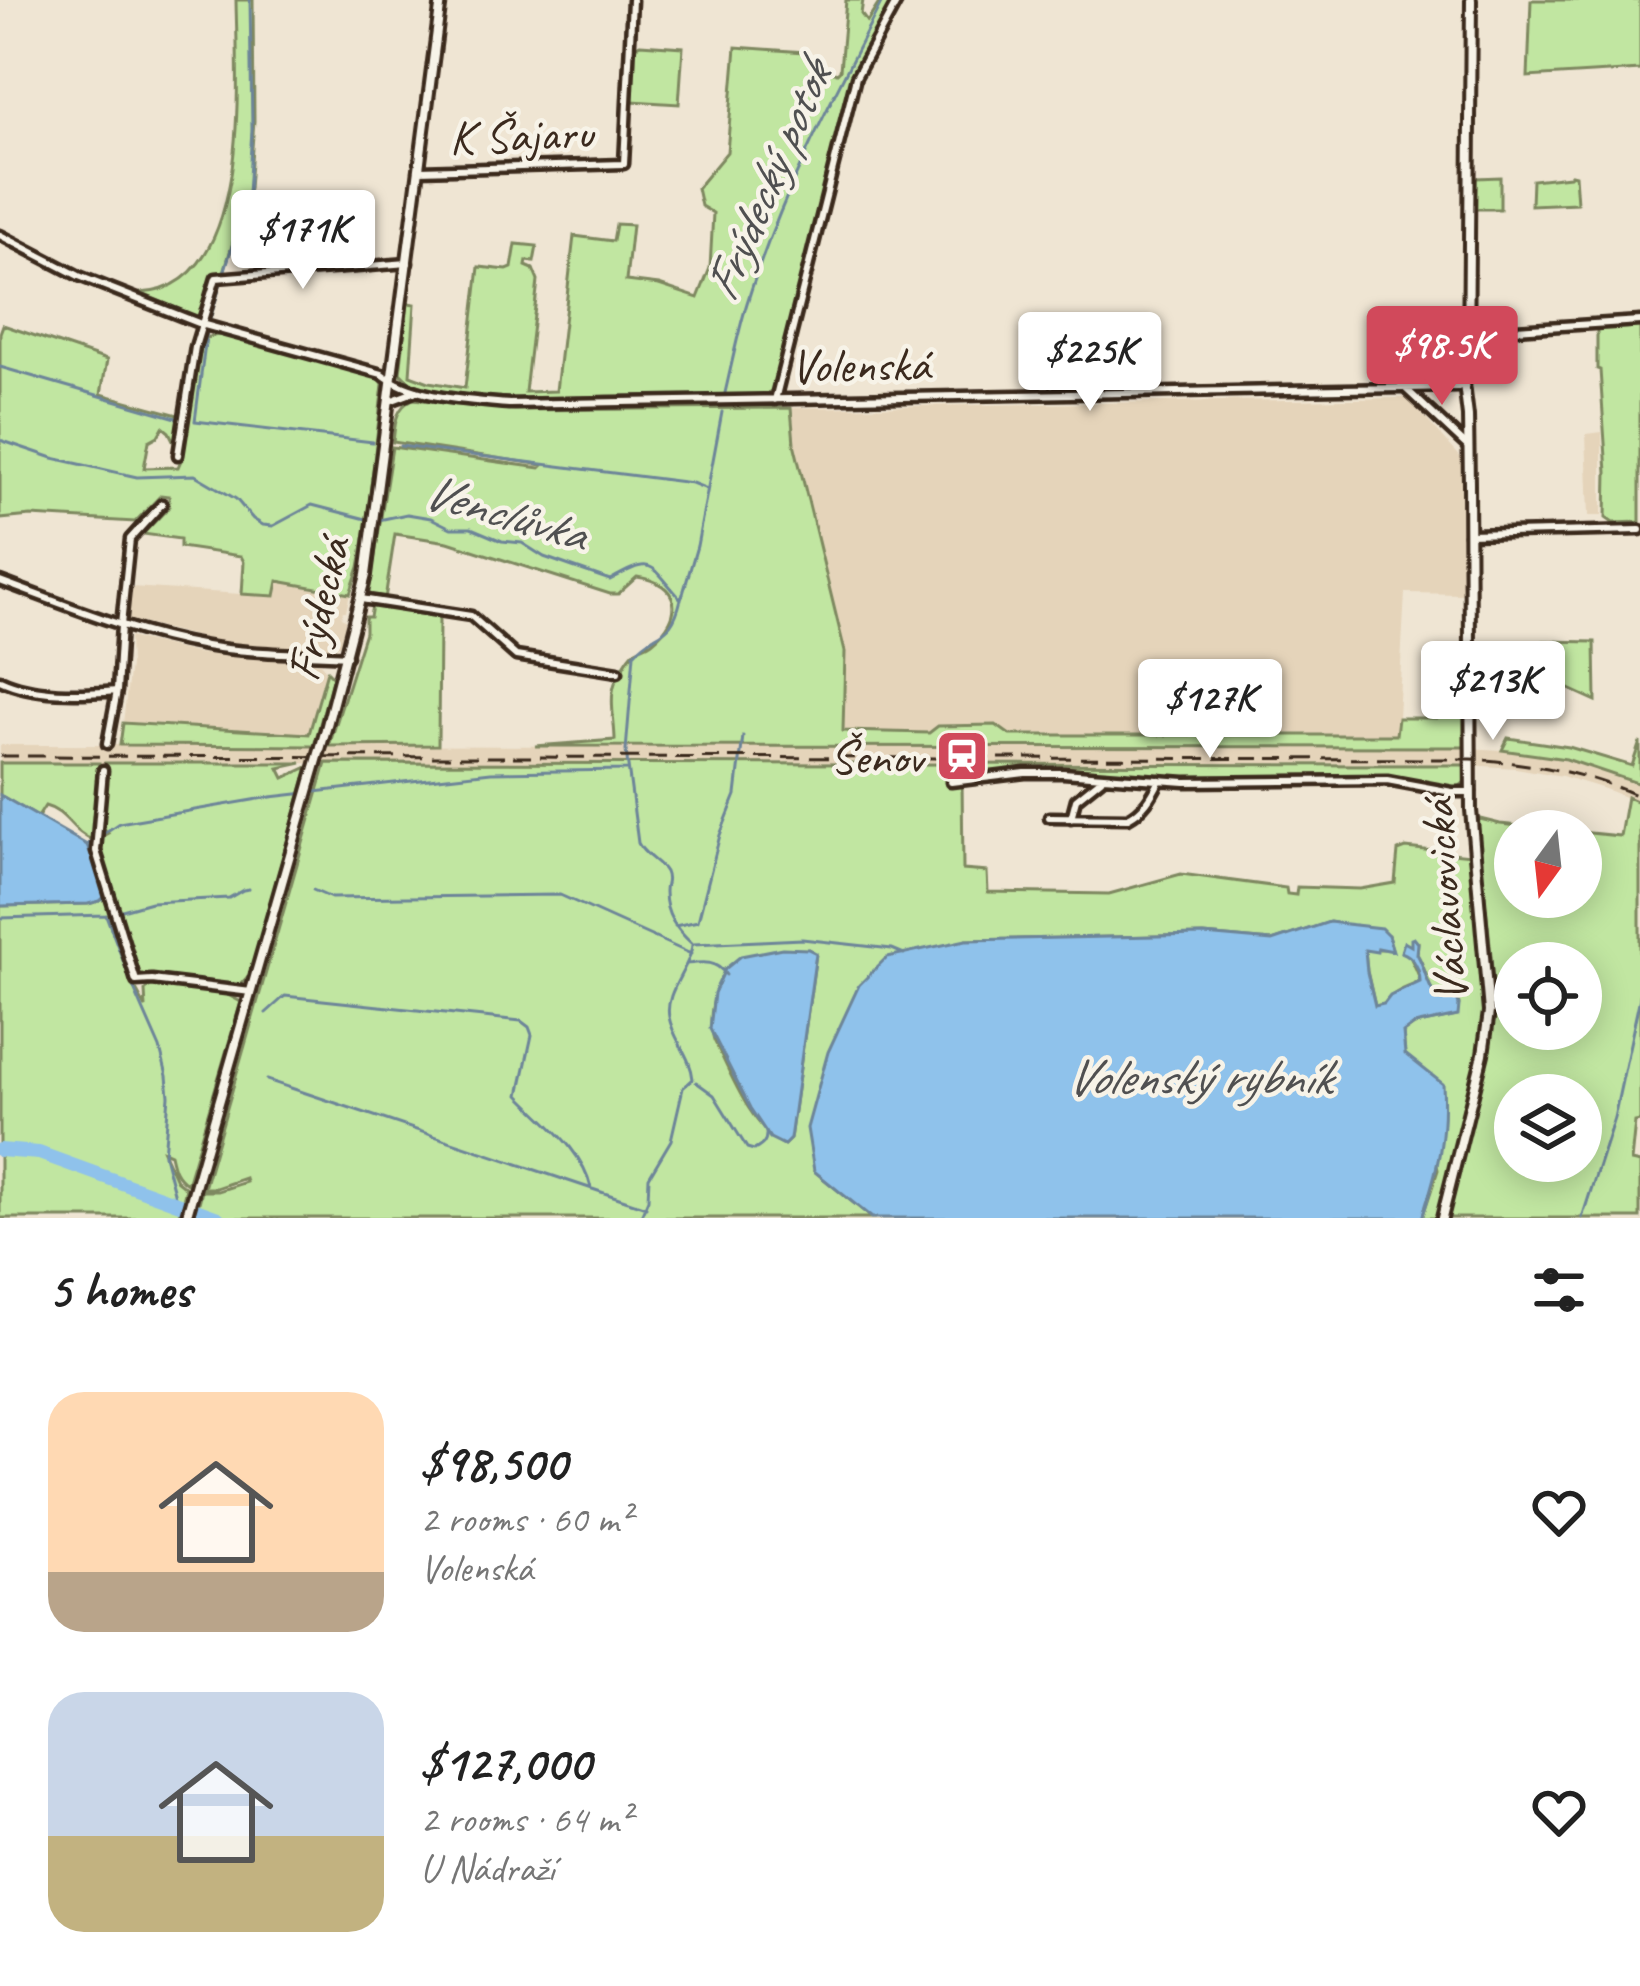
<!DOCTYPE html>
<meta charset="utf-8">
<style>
body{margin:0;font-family:Caveat,sans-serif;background:#f2f2f2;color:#222;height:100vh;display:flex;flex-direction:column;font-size:45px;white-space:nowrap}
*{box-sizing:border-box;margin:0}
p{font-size:39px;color:#767676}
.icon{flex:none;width:66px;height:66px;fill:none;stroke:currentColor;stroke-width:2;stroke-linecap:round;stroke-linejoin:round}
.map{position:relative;height:1218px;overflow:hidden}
.side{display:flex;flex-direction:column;background:#fff;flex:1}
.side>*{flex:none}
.needle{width:78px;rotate:195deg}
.buttons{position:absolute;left:1494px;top:810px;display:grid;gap:24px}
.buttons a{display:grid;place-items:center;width:108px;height:108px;border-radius:50%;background:#fff;box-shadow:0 6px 30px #0003;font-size:60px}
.price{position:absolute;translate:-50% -102px;padding:0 27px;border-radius:12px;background:#fff;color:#222;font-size:39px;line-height:78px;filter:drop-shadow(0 3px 6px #0008)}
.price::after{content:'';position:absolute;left:50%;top:72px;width:36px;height:27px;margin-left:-18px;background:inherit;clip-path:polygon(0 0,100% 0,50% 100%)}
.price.selected{background:#d1495b;color:#fff}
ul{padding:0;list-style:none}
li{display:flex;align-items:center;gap:36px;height:300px;padding:0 48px}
li span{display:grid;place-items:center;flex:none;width:336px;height:240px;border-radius:36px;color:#555}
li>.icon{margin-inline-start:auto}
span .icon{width:144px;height:144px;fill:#fffc;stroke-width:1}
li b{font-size:51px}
h2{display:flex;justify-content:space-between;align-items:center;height:144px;padding:0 48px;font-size:51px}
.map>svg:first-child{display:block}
</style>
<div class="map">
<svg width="1640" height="1218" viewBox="0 0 1640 1218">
<rect width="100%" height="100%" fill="#efe5d3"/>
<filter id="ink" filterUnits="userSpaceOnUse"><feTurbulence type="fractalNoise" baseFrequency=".00833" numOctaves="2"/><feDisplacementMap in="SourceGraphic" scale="24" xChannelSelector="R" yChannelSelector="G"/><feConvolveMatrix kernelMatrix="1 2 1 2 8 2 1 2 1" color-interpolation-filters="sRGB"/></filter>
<g filter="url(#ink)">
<path fill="#e5d4ba" d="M 1407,398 L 1465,462 L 1466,594 L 1405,593 L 1397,735 L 1009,735 L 996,725 L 929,733 L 842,731 L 845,652 L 794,443 L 791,408 Z
M 1602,432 L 1602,516 L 1589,516 L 1586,434 Z
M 277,581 L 350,594 L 346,611 L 343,611 L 341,617 L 345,619 L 345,635 L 341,643 L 331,650 L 252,646 L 211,640 L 129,620 L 131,587 L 274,596 Z
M 129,637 L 196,653 L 320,663 L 327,671 L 310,735 L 123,723 L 130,665 Z
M 0,745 L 1450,747 L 1518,751 L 1587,765 L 1640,784 L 1640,803 L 1605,789 L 1562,776 L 1516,768 L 1450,764 L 0,763 Z"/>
<path fill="#c1e6a1" stroke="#7e8860" stroke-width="3" fill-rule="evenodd" d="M 236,0 L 253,0 L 254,121 L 249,189 L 209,322 L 140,293 C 254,289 237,78 236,0 Z
M 846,0 L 863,0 L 861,14 L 867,22 L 881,0 L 895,0 L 853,77 L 772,390 L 767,394 C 714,397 661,395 608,396 C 564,397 427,407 400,373 L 408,303 L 415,304 L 410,375 L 429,382 L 465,388 L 479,267 L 507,270 L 512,268 L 516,244 L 537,246 L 534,262 L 527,261 L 526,266 L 533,269 L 538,281 L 525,392 L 556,391 L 574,236 L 613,241 L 616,224 L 632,225 L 626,281 L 659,285 L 698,298 L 710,268 L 713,213 L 701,206 L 697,188 L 727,152 L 736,47 L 805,52 L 813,65 L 837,73 L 840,70 Z
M 1531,0 L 1640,0 L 1640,70 L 1528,77 Z
M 640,44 L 683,47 L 679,104 L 632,101 L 635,47 Z
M 1571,174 L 1575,175 L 1577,203 L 1531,205 L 1532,180 L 1569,176 Z
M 1500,177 L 1500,209 L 1475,209 L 1476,178 Z
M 3,325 L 107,360 L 101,394 L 178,415 L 190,402 L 197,349 C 203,336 213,335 226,335 L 380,379 L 383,384 L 367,522 L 359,567 L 350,594 L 278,581 L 275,596 L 242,594 L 244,562 L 241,556 L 180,547 L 180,539 L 143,534 L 169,507 L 169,496 L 161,495 L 135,522 L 31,516 L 0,519 L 0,333 ZM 163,427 L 169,432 L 182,458 L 178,467 L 144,468 L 149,441 L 158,436 Z
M 1640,326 L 1640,522 L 1613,523 L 1606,518 L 1607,472 L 1600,370 L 1597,369 L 1597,327 Z
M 413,399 L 515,410 L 791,408 L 794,443 L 845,652 L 843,731 L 929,733 L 938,726 L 996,725 L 1010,735 L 1396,735 L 1398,718 L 1437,718 L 1443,704 L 1452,699 L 1466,703 L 1466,747 L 535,746 L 615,740 C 615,723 609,699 615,683 C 619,674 628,657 635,651 C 640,647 647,646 652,642 C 685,616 681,583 637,577 L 618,594 L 610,594 L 448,542 L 395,534 L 385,599 L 373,597 L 369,593 L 392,447 L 540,468 L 543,465 L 393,442 C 395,424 395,408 413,399 Z
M 372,605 L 434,615 L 439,618 L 438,745 L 329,746 L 365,632 L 365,617 L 370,617 Z
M 1544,641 L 1595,642 L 1596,701 L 1543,677 Z
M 327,671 L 333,677 L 314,746 L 120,745 L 123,723 L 309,734 Z
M 1508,738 L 1569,747 L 1632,766 L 1640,742 L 1640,784 L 1566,759 L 1502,750 Z
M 0,763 L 99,763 L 94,841 C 70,831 68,812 45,806 L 38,817 L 0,795 Z
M 105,763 L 302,763 L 279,768 L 284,778 L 308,767 L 250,975 L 239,987 L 145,975 L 135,970 L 99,847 L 101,837 L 108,833 L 100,824 Z
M 326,763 L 1465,765 L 1466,781 L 1458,788 L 1445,788 L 1393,777 L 1220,777 L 1192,780 L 1047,771 L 962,779 L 963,870 L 987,872 L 988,892 L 1109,894 L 1181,874 L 1286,888 L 1287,894 L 1296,895 L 1297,887 L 1360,889 L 1395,883 L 1398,851 L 1406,848 L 1471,855 L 1483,964 L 1485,1016 L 1480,1049 L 1438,1218 L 1422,1218 L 1438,1170 L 1417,1065 L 1405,1054 L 1403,1033 L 1414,1025 L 1457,1016 L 1459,1004 L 1454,991 L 1448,996 L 1435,995 C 1426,983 1426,967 1417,954 L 1418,943 L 1408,947 C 1408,959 1419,969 1420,982 C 1406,988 1393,991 1384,1004 L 1375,1006 L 1367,971 L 1365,949 L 1392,949 L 1388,935 L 1330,922 L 1272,941 L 1204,935 L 966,940 L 814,1171 L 872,1218 L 195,1218 L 202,1191 L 218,1191 L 246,1182 L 245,1178 L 216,1188 L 204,1188 ZM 808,949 L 816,954 L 790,1139 L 784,1145 C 752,1129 730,1072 714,1040 C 706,1016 715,991 725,969 Z
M 1627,797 L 1640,803 L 1640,1121 L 1635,1122 L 1631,1161 L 1640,1163 L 1640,1218 L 1447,1218 L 1492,1033 C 1497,962 1482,889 1476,818 L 1500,824 L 1620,836 ZM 1515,831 L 1581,831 L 1581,897 L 1515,897 ZM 1515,963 L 1581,963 L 1581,1029 L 1515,1029 ZM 1515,1095 L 1581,1095 L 1581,1161 L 1515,1161 Z
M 107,895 L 134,986 L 146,1008 L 145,991 L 153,983 L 224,993 L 241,1002 L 187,1184 C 175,1176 173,1168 170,1154 L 163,1151 L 176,1180 L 186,1188 L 178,1218 L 0,1218 L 0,906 L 88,904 L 100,901 Z"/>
<path fill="#8fc2eb" stroke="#6d8599" stroke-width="3" d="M 0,795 L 87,845 L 107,895 L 100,901 L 88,904 L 0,906 Z
M 1329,922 L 1381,928 L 1388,935 L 1393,951 L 1378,948 L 1377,952 L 1365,950 L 1367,972 L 1375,1006 L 1384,1004 L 1390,996 L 1420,982 C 1420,970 1414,956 1401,952 L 1404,942 L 1411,946 L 1411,939 L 1414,938 L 1418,943 L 1417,954 C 1425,967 1426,983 1435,995 L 1448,995 L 1454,991 L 1459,1005 L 1458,1016 L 1414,1025 L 1403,1033 L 1405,1054 L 1443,1084 C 1446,1136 1438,1169 1422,1218 L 872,1218 L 814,1171 L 807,1128 L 828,1052 L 859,985 L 887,957 L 966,940 L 1204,935 L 1272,941 Z
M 782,948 L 808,949 L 816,953 L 790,1139 L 784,1145 L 770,1138 L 750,1108 L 710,1029 L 714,993 L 725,969 L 741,956 Z"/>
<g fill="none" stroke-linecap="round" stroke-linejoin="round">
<path stroke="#6d8599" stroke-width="3" d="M 250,0 L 252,129 L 248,194 L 207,329 L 195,421 L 373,442
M 0,367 L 180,419
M 725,393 C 732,363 738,332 747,303 C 780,197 832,98 883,0
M 0,440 L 53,458 L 137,477 L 195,475 L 236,499 L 253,519 L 263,525 L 273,526 L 312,505 L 374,521 L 407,514 L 431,518 L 451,528 L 471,528 L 502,541 L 522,543 L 544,557 L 610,580 C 655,555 649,564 681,599 C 671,641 657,627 634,654 L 626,751 L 638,843 C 644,856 659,861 665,872 C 669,881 665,883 665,892 C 665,915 676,929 692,944 C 691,968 664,991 669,1017 C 673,1039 691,1056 693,1079 L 683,1088 L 671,1140 L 649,1177 L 648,1199 L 640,1218
M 400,446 L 692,483 L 707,489
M 682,597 L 697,546 L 722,412
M 88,844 L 119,823 L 271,797 L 491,772 L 627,770
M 313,890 L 331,898 L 560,895 L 691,954
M 115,912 L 151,902 L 229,898 L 243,890 L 249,889
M 106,915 L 131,982 L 160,1048 L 167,1076 L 169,1096 L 164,1155 L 177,1204
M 0,918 L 106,915
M 675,926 L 698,921 L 720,835 L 736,795 L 743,736
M 693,944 L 802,939 L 892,949 L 904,954
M 687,964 C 703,962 716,960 726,975
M 266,1013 L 285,996 L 521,1021 L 529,1027 L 532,1035 L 519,1095 C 545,1122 583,1150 591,1188
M 267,1080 L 646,1207
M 696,1082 L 714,1095 L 747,1148 L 754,1150 C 762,1146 767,1142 766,1132
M 1582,1218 L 1614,1118 L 1640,997"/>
<path stroke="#8fc2eb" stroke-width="14" d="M 0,1150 L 39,1153 L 218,1218"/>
<g stroke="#3b2a1e" stroke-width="15">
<path id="minor" d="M 420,170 L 624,164 L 632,0
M 0,235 L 79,276 L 201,324 L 382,374 C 414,399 469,400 509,404 L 1458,387 L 1464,384
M 1467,332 L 1640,321
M 1405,388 L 1468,447
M 775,400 L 856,77 L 898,0
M 390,401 L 417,391
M 178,455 L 195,347 L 216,278 L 408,263
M 1469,534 L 1640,530
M 0,581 C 68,606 135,634 206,646 C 252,654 300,653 347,656
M 361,599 L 471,616 L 516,656 L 618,672
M 0,680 C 34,696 81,694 117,691 L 107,744
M 117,691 L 121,625 L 130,539 L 162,504
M 103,770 L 96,851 L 136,981 L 152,980 L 251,992
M 951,782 L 1025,773 L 1063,773 L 1185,782 L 1387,780 L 1452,792 L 1471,792
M 1049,817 L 1128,818 C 1144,810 1152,796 1160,780
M 1071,818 L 1076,799 L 1101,779"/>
</g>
<g stroke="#3b2a1e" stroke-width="16">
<path id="tertiary" d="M 1442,1218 L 1483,1054 L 1489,1012 L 1471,810 L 1469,484 L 1468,416 L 1464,384 L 1468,376 L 1468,364 L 1471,0"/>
</g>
<g stroke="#3b2a1e" stroke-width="16">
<path id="secondary" d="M 326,729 L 366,575 L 441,0
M 186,1218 L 311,781"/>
</g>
<use href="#minor" stroke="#f7f3e8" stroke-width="6"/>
<use href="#tertiary" stroke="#f7f3e8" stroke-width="8"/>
<use href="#secondary" stroke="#f7f3e8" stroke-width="8"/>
<path stroke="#3b2a1e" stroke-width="3" stroke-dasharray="18 9" stroke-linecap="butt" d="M 0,756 L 1471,759 C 1530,763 1586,772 1640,797"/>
<g stroke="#3b2a1e" stroke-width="16" stroke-linecap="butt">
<path id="secondary-bridge" d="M 311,781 L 326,729"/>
</g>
<use href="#secondary-bridge" stroke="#f7f3e8" stroke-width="8"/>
</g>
</g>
<defs>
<g id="station-square" transform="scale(2.7)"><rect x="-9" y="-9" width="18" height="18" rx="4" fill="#d1495b" stroke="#f7f3e8"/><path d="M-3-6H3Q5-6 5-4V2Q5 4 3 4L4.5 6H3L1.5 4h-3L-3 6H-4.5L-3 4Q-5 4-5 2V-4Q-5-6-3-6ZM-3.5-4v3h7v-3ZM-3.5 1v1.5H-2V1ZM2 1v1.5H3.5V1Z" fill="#fff"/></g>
</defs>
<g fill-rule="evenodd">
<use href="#station-square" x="962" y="756"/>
</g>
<g text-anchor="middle" stroke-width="9" stroke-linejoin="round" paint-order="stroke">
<g font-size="48" fill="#3b2a1e" stroke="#f7f3e8">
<text transform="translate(521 134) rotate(-2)" y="17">K Šajaru</text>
<text transform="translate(860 364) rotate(-1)" y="17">Volenská</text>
<text transform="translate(317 609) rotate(-77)" y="17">Frýdecká</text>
<text transform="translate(1443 901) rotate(-94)" y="17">Václavovická</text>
</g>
<g font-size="48" fill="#3b2a1e" stroke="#f7f3e8" text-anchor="end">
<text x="923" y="773">Šenov</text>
</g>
<g font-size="51" font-style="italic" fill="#505051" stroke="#f7f3e8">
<text transform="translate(766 181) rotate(-67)" y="18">Frýdecký potok</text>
<text transform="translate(505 511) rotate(16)" y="18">Venclůvka</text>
<text x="1198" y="1094">Volenský rybník</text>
</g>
</g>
</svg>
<div class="buttons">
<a><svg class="needle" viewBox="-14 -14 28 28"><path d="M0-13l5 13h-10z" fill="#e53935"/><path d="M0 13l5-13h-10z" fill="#767676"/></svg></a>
<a><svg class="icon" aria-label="locate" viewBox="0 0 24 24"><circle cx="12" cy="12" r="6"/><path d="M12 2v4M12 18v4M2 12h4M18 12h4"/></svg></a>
<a><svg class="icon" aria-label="layers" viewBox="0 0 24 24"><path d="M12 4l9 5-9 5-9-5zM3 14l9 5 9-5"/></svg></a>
</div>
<b class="price" style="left:303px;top:292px">$171K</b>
<b class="price selected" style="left:1442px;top:408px">$98.5K</b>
<b class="price" style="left:1090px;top:414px">$225K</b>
<b class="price" style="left:1493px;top:743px">$213K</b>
<b class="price" style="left:1210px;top:761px">$127K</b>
</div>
<section class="side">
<h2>5 homes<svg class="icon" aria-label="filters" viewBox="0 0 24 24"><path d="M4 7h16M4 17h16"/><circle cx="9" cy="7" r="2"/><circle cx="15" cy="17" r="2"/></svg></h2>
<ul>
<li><span style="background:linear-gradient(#ffd9b3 75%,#b9a48a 0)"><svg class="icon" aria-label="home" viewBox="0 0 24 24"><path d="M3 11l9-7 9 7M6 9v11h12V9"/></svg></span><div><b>$98,500</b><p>2 rooms · 60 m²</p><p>Volenská</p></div><svg class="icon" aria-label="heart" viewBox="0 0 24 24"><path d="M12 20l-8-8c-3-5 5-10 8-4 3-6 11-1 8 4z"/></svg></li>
<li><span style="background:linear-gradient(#c9d6e8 60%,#c2b280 0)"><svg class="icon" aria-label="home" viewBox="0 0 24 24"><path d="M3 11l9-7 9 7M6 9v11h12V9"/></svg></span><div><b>$127,000</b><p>2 rooms · 64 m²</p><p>U Nádraží</p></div><svg class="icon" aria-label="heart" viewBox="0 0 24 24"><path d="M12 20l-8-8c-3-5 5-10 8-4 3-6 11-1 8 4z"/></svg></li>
</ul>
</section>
